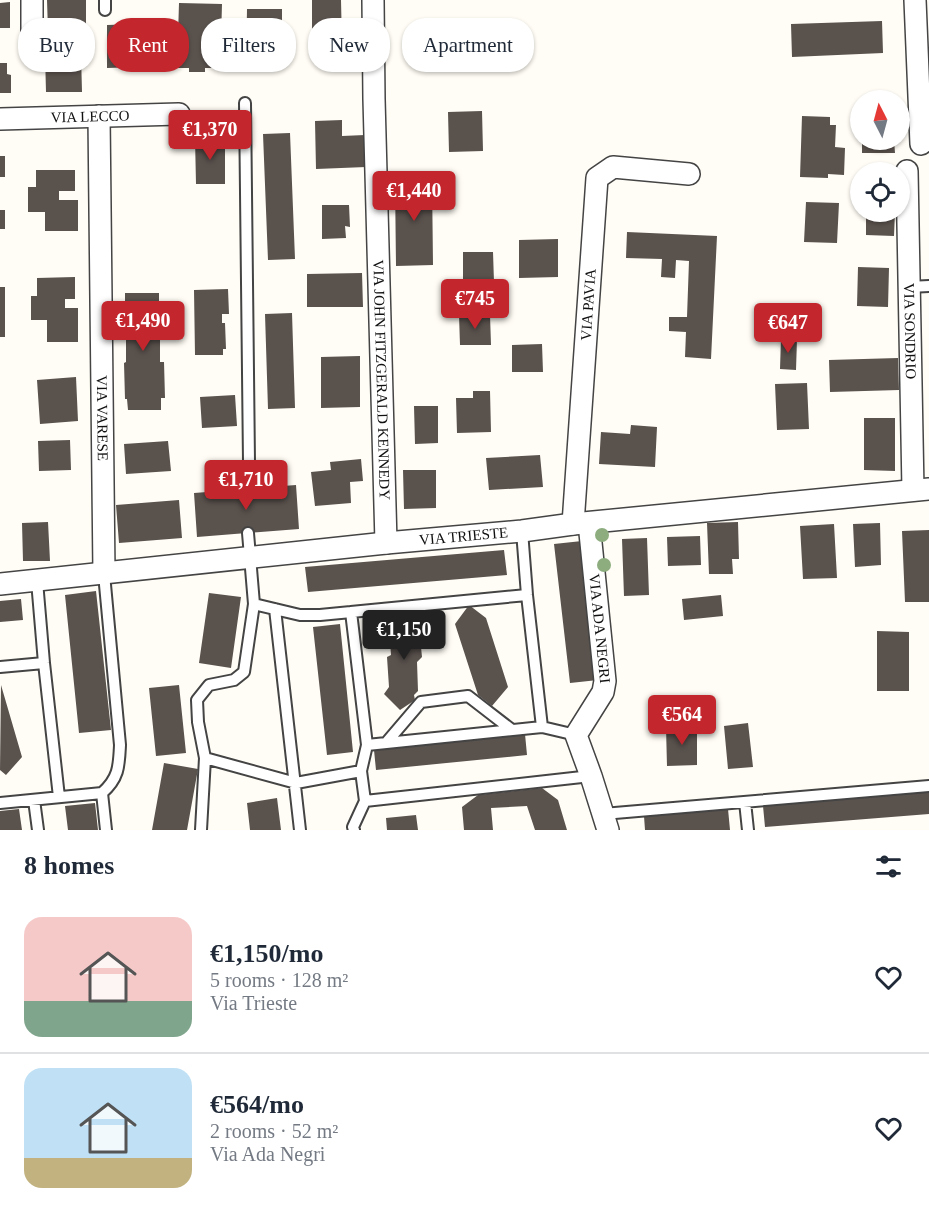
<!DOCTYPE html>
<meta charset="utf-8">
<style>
body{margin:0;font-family:"Times New Roman",serif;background:#f2f2f3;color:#1f2937;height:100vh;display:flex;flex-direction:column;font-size:22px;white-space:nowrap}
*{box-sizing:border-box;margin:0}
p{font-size:20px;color:#747a83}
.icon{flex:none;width:33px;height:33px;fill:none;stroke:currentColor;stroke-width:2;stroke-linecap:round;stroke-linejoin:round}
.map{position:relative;height:830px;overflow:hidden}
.side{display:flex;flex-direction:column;background:#fff;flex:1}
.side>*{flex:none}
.top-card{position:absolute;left:18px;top:18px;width:600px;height:54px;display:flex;gap:12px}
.needle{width:39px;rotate:354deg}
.fabs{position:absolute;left:850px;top:90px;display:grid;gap:12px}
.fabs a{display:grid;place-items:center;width:60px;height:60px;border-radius:50%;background:#fff;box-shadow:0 2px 4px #0004;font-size:30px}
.price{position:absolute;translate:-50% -51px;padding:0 14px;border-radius:6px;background:#c4262e;color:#fff;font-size:20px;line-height:39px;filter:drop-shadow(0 2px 3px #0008)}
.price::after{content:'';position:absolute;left:50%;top:36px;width:18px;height:14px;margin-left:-9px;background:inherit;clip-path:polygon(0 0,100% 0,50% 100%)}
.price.current{background:#222;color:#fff}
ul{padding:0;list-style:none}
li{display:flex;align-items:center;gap:18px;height:150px;padding:0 24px}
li+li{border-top:2px solid #e0e1e3}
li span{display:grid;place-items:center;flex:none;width:168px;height:120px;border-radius:18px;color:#555}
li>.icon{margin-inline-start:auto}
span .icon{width:72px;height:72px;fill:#fffc;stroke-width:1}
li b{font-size:26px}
h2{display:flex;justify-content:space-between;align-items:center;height:72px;padding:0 24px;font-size:26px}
.tag{padding:0 21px;border-radius:24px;background:#fff;box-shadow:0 2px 4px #0004;font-size:21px;line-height:54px}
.tag.current{background:#c4262e;color:#fff}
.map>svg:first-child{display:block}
</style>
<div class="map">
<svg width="929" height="830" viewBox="0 0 929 830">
<rect width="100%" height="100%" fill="#fffdf5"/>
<path fill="#5a524d" d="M 47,0 L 86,0 L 86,30 L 48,31 Z
M 312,0 L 341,0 L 342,45 L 312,46 Z
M 10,2 L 10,28 L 0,28 L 0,3 Z
M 179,3 L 222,4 L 221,39 L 212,39 L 212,68 L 205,68 L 205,72 L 189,72 L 189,68 L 177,68 Z
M 247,9 L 282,9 L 282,67 L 246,67 Z
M 882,21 L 883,53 L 792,57 L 791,24 Z
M 138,24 L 139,67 L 107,68 L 107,25 Z
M 45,54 L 81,54 L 82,92 L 46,92 Z
M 0,63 L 7,63 L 7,74 L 11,75 L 11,93 L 0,93 Z
M 482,111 L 483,151 L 449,152 L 448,112 Z
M 802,116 L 830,117 L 830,125 L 836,125 L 835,147 L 845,148 L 844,175 L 828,174 L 828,178 L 800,177 Z
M 342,120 L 342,136 L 365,135 L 366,167 L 316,169 L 315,121 Z
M 290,133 L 295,259 L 268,260 L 263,134 Z
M 225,137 L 225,184 L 196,184 L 195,138 Z
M 862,140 L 894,140 L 895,153 L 862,153 Z
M 0,156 L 5,156 L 5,177 L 0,177 Z
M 36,170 L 75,170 L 75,191 L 59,191 L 59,200 L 78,200 L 78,231 L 45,231 L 45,212 L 28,212 L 28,187 L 36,187 Z
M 432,179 L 433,265 L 396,266 L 395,180 Z
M 806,202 L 839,203 L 837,243 L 804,242 Z
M 322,205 L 349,205 L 350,227 L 345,226 L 346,238 L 322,239 Z
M 0,210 L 5,210 L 5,229 L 0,229 Z
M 866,212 L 895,212 L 894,236 L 866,235 Z
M 627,232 L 717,236 L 711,359 L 685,357 L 686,332 L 669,331 L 669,317 L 687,317 L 689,261 L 676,260 L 675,278 L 661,277 L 662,259 L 626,258 Z
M 558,239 L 558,277 L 519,278 L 519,240 Z
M 463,252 L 493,252 L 494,282 L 463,282 Z
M 858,267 L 889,268 L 888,307 L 857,306 Z
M 362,273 L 363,307 L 307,307 L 307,274 Z
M 75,277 L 75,299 L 65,299 L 65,308 L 78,308 L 78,342 L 47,342 L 47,320 L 31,320 L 31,296 L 37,296 L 37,278 Z
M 0,287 L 5,287 L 5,337 L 0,337 Z
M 228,289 L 229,314 L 222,314 L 222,323 L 225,323 L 226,349 L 223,349 L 223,355 L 195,355 L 194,290 Z
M 125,293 L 159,293 L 159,303 L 162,303 L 163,339 L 160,339 L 160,362 L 164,362 L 165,398 L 161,398 L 161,410 L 128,410 L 127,399 L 125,399 L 124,363 L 126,362 L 126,340 L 123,340 L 123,304 L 125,304 Z
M 292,313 L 295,408 L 268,409 L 265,314 Z
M 459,315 L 490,315 L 491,345 L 460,345 Z
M 781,338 L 797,339 L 796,370 L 780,369 Z
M 542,344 L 543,372 L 512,372 L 512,345 Z
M 360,356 L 360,407 L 321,408 L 321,357 Z
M 898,358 L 899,390 L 830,392 L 829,360 Z
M 76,377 L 78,421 L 40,424 L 37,380 Z
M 807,383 L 809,429 L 777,430 L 775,384 Z
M 473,391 L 490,391 L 491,432 L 457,433 L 456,398 L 473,398 Z
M 235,395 L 237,426 L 202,428 L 200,397 Z
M 414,406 L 438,406 L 438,443 L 415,444 Z
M 864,418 L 895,418 L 895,471 L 864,470 Z
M 631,425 L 657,427 L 655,467 L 599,464 L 601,432 L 630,434 Z
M 70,440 L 71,470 L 39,471 L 38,441 Z
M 168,441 L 171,471 L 126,474 L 124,444 Z
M 540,455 L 543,487 L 489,490 L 486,458 Z
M 361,459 L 363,481 L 350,482 L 351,503 L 315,506 L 311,472 L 331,470 L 330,462 Z
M 403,470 L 436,470 L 436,508 L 404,509 Z
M 296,485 L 299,529 L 197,537 L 194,493 Z
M 179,500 L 182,538 L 119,543 L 116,505 Z
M 48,522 L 50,561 L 23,561 L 22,523 Z
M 738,522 L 739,559 L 732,559 L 733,574 L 709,574 L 707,523 Z
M 880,523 L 881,565 L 855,567 L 853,524 Z
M 834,524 L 837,578 L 803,579 L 800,526 Z
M 929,530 L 929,602 L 905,602 L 902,531 Z
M 700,536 L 701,565 L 668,566 L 667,537 Z
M 647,538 L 649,595 L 624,596 L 622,539 Z
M 582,541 L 598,680 L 570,683 L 554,544 Z
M 504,550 L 507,575 L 308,592 L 305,567 Z
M 96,591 L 111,730 L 79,733 L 65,595 Z
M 209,593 L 241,597 L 231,668 L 199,663 Z
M 721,595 L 723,616 L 684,620 L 682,599 Z
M 21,599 L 23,620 L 0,622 L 0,601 Z
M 469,605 L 486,618 L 508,687 L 492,706 L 478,695 L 455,624 Z
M 405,611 L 419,627 L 422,657 L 417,662 L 418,691 L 414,695 L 415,700 L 400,710 L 384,694 L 389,687 L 387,657 L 391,655 L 389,626 Z
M 340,624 L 353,752 L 327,755 L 313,627 Z
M 877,631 L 909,632 L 909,691 L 877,691 Z
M 1,685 L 22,757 L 6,775 L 0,770 Z
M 179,685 L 186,753 L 156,756 L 149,688 Z
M 748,723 L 753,767 L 728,769 L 724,726 Z
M 697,726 L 697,765 L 667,766 L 666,727 Z
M 525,734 L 527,755 L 376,770 L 374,750 Z
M 164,763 L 198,769 L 187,830 L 152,830 Z
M 542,788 L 558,800 L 567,830 L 535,830 L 527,806 L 491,808 L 493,830 L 464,830 L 462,807 L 478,795 Z
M 929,792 L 929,814 L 765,827 L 763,806 Z
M 277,798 L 281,830 L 250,830 L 247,803 Z
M 95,803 L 98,830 L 68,830 L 65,806 Z
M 19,809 L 22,830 L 0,830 L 0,811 Z
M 728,809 L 730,830 L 645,830 L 644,816 Z
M 416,815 L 418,830 L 387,830 L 386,818 Z"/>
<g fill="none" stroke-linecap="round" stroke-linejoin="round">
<g stroke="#444" stroke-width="14">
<path id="lane" d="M 105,0 L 105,10
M 245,103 L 249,462 L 248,489
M 909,287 L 929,286
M 522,531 L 527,595 L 542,727
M 37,581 L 44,663 L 59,797
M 254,604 L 300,615 L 320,615 L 527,595
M 275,609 L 300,830
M 351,612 L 367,745 L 361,771 L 365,801 L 353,827 L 354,830
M 0,667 L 44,663
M 386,743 L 421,702 L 468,696 L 512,730
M 367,745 L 542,727 L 576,735
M 205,758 L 296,783 L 361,771
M 102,793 L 106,830
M 34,800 L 38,830
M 365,801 L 591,776
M 745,802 L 748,830
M 0,803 L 102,793 C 119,778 119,766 120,745 L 104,574
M 603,814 L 929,786
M 201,830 L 205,758 L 198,722 L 197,700 L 209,685 L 234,680 L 244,672 L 254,604 L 248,533"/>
</g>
<g stroke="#444" stroke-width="24">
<g id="street">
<path d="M 32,0 L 32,37"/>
<path id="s1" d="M 373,0 L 374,99 L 386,543"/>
<path d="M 915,0 L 921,144"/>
<path id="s2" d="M 99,116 L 104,574"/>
<path id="s3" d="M 0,119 L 179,114"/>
<path id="s4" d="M 907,171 L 913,490"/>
<path id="s5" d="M 589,523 L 605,681 L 603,692 L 576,735 L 591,776 L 608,830"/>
<path id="s6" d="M 573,524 L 597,178 L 613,167 L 689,174"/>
<path id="s7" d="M 0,584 L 386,543 L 522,531 L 573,524 L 929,489"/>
</g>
</g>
<use href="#lane" stroke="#fff" stroke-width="10"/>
<use href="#street" stroke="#fff" stroke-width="21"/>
</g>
<g fill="#8dad7f">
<circle cx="602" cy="535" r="7"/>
<circle cx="604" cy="565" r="7"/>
</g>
<g text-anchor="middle" stroke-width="6" stroke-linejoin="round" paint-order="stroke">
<g font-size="15" fill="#111" stroke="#fff">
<text dy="5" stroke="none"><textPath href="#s3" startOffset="90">VIA LECCO</textPath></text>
<text dy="5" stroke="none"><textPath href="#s6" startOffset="220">VIA PAVIA</textPath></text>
<text dy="5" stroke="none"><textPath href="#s4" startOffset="160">VIA SONDRIO</textPath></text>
<text dy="5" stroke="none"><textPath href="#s1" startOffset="380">VIA JOHN FITZGERALD KENNEDY</textPath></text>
<text dy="5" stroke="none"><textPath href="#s2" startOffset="302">VIA VARESE</textPath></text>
<text dy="5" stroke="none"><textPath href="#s7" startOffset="466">VIA TRIESTE</textPath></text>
<text dy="5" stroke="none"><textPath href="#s5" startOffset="106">VIA ADA NEGRI</textPath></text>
</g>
</g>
</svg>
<div class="fabs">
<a><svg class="needle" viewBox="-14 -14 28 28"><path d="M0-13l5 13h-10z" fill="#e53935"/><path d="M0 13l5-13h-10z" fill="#747a83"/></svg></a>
<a><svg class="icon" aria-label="locate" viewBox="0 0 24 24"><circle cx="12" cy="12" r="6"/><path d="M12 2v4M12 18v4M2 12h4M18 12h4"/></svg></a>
</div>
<b class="price" style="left:210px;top:161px">€1,370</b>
<b class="price" style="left:414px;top:222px">€1,440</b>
<b class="price" style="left:475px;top:330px">€745</b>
<b class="price" style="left:143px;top:352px">€1,490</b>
<b class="price" style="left:788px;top:354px">€647</b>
<b class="price" style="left:246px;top:511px">€1,710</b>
<b class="price current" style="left:404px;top:661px">€1,150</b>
<b class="price" style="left:682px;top:746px">€564</b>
<div class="top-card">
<a class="tag">Buy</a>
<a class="tag current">Rent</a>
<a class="tag">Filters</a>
<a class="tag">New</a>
<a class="tag">Apartment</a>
</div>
</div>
<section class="side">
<h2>8 homes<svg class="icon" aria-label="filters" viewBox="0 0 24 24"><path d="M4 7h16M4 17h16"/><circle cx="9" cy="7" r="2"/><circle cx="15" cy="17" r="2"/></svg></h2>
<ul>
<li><span style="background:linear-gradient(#f6c9c9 70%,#7fa58c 0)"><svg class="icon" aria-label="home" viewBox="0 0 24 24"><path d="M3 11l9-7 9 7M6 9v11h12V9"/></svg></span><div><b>€1,150/mo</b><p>5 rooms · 128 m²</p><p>Via Trieste</p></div><svg class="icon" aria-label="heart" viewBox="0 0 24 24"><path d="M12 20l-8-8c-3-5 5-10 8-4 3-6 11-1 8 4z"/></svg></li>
<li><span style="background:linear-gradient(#bfe0f5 75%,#c2b280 0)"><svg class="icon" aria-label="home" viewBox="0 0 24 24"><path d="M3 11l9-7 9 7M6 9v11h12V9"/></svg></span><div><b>€564/mo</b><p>2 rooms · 52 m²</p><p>Via Ada Negri</p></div><svg class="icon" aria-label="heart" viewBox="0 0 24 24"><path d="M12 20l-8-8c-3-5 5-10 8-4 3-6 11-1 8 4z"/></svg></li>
</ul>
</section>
